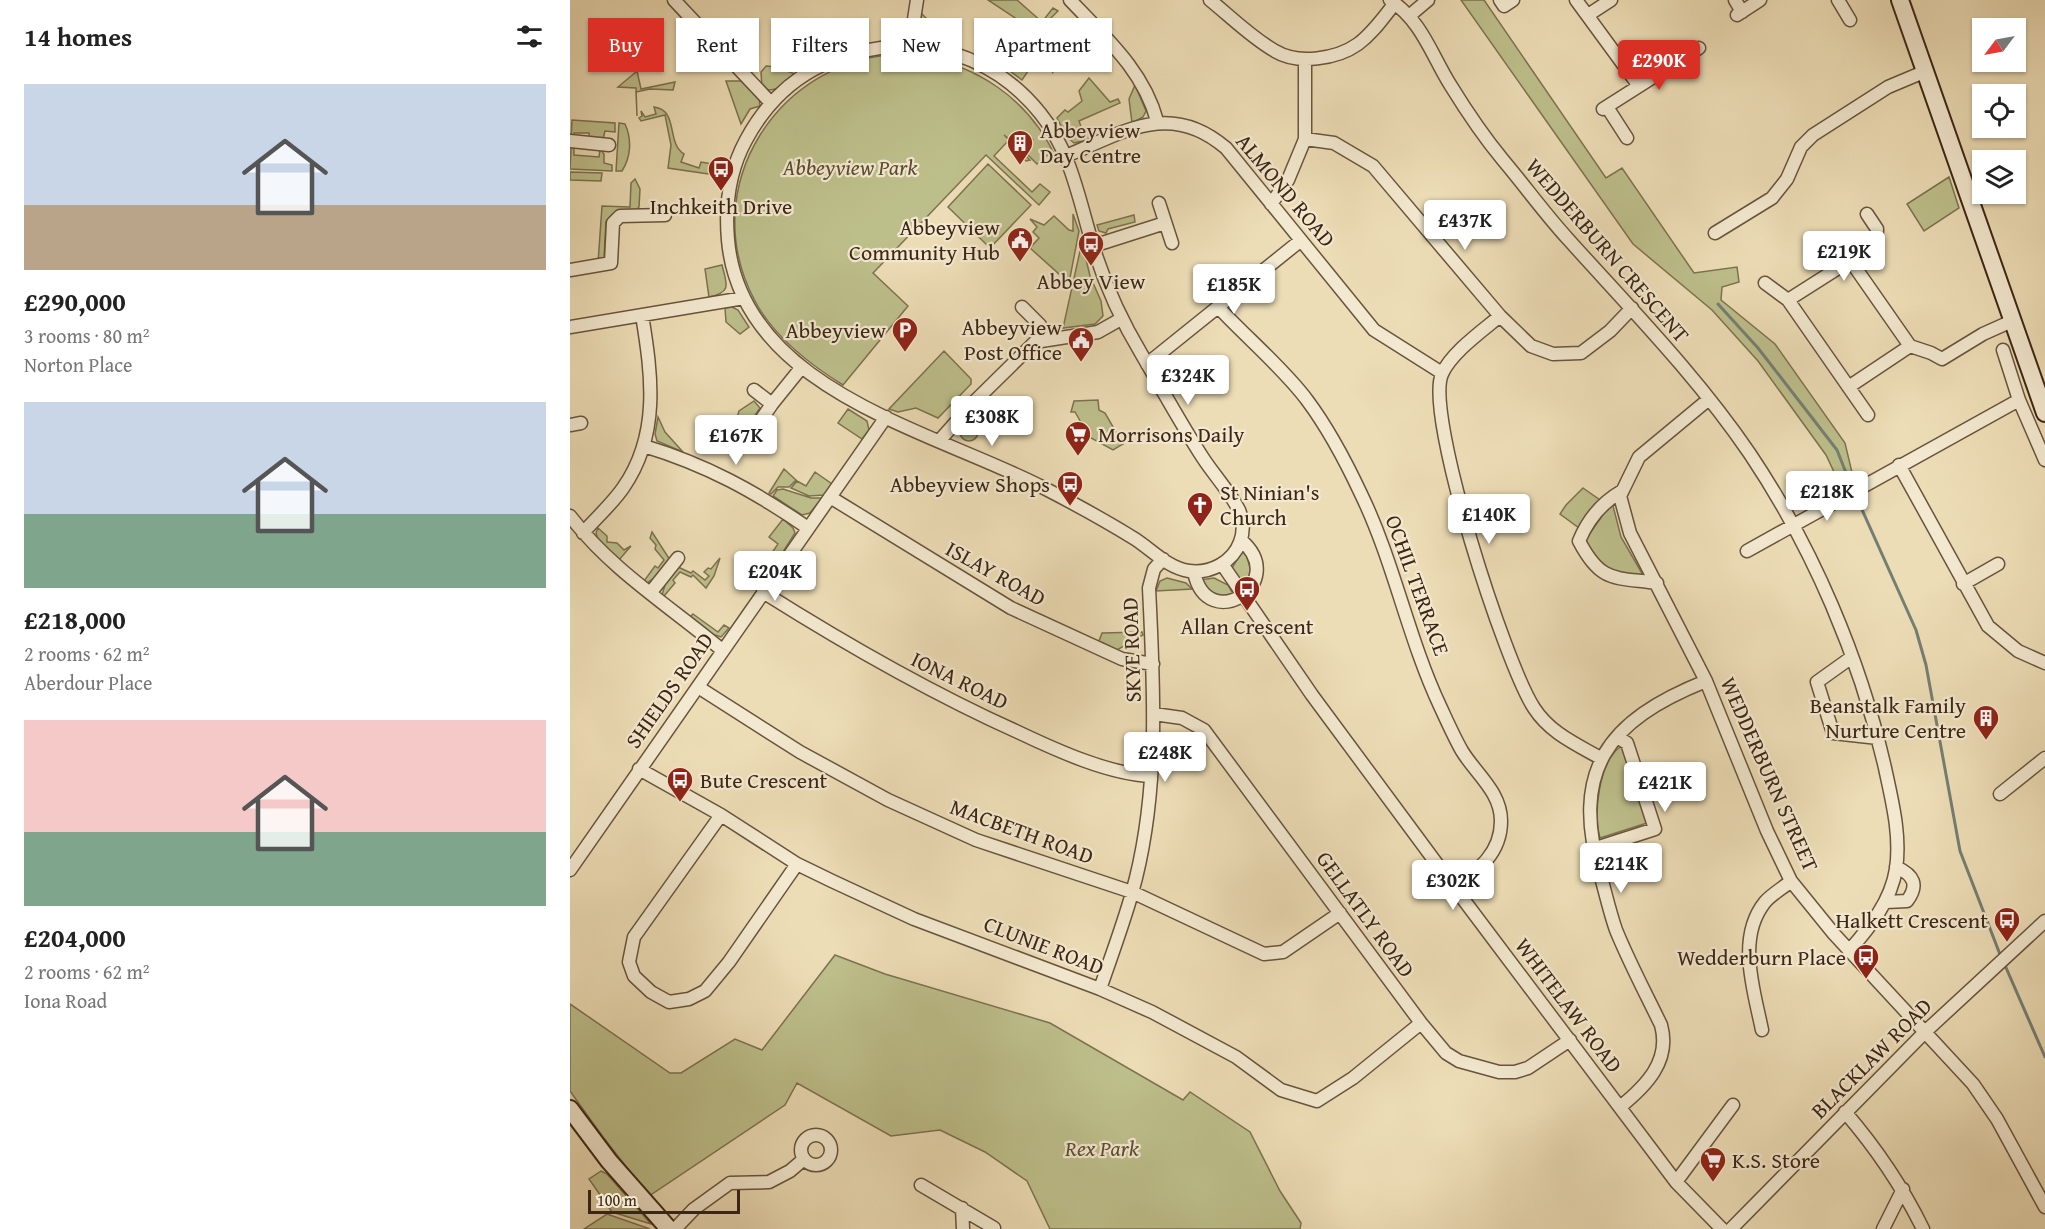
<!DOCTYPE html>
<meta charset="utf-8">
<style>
body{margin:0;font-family:"Gentium Book Plus",serif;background:#f2f2f2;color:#222;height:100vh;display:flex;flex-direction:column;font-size:22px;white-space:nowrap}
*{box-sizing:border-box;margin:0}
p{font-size:20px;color:#767676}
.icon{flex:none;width:33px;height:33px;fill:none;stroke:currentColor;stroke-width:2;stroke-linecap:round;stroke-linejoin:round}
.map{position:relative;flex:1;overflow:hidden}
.sheet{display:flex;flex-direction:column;background:#fff;width:570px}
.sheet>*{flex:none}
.banner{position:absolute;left:18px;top:18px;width:570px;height:54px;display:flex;gap:12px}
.needle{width:39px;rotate:238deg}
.tools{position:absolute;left:1402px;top:18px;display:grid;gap:12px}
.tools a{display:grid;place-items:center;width:54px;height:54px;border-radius:0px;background:#fff;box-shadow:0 2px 4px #0004;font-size:30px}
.scale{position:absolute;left:18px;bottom:15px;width:152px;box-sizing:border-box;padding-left:6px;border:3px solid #3c2615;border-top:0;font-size:16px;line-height:21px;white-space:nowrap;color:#3c2615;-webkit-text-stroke:4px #f3e9d0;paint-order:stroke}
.price{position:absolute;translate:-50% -51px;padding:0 14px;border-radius:6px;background:#fff;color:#222;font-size:20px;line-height:39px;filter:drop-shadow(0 2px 3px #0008)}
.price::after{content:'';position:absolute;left:50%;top:36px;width:18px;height:14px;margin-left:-9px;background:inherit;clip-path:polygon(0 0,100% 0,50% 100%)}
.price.selected{background:#d93025;color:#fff}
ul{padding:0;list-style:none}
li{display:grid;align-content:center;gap:12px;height:318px;padding:0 24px}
li span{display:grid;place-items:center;height:186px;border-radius:0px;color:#555}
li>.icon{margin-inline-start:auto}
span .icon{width:108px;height:108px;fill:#fffc;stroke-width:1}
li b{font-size:26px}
h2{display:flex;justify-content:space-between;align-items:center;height:72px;padding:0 24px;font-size:26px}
.pill{padding:0 21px;border-radius:0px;background:#fff;box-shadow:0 2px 4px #0004;font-size:21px;line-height:54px}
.pill.selected{background:#d93025;color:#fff}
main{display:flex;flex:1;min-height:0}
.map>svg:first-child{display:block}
</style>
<main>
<section class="sheet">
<h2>14 homes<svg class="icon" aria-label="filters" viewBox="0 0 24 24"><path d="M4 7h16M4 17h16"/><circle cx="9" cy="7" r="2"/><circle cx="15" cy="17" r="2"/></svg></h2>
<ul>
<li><span style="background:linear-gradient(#c9d6e8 65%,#b9a48a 0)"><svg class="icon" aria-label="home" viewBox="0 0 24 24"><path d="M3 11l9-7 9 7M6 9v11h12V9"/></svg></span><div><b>£290,000</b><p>3 rooms · 80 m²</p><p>Norton Place</p></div></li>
<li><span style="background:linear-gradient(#c9d6e8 60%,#7fa58c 0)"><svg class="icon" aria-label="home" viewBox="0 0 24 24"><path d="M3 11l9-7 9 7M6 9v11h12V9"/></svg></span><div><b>£218,000</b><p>2 rooms · 62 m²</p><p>Aberdour Place</p></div></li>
<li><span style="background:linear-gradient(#f6c9c9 60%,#7fa58c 0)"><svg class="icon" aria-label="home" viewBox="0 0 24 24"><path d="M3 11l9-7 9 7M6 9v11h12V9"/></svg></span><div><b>£204,000</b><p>2 rooms · 62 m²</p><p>Iona Road</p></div></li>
</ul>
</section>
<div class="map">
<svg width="1475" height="1229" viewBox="0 0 1475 1229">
<rect width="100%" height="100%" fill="#edddb6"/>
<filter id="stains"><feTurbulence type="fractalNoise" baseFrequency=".00333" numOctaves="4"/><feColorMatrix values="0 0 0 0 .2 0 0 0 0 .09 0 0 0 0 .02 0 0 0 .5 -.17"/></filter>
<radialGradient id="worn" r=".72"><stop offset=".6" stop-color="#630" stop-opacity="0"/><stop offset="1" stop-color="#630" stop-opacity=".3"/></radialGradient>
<path fill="#bdbf8b" stroke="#7c7250" stroke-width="1.5" d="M 418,0 L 447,0 L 472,22 L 483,8 L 488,11 L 467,32 L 496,60 L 483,72 L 484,68 L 469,55 L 452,80 L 440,71 L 458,45 L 453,41 L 455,37 L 450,35 L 447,40 L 439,34 L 448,20 Z
M 891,0 L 914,0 L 1036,178 L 1052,168 L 1124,273 L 1167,267 L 1169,282 L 1152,287 L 1151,300 L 1205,344 L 1275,443 L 1285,485 L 1273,491 L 1256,455 L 1188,361 L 1142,310 L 1063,244 Z
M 351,13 L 374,36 L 371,41 C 352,29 351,40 351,13 Z
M 334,54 C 405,61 460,99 487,160 L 480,153 L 467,164 L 454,151 L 460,149 L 459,143 L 463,140 L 461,137 L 447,139 L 446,144 L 434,135 L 460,160 L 456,161 L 437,142 L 424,156 L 462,192 L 470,184 L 480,192 L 469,205 L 416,155 L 306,270 L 303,273 L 338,306 L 273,385 C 239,364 204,337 185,301 C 124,187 209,56 334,54 Z
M 196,66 L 207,67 L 225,74 C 213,84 208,93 192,89 L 191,72 Z
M 67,71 L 71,89 L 105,82 L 103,90 L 80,89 L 66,92 L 67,116 L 66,88 L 48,87 Z
M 519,78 L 540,102 L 548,99 L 550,103 L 509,121 L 513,132 L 523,129 L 526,138 L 504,143 L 496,136 L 487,118 L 495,110 L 498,112 L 512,101 L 509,91 Z
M 156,81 L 173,81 L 189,98 L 190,106 L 180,109 L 171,124 Z
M 565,85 L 576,111 L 573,117 L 562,123 L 559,99 Z
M 84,107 C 109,110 96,143 114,154 L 111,162 L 129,168 L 131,162 L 156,166 L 152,176 L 98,168 L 101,145 L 95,115 L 71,121 L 69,118 L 72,116 L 71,111 L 75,117 L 86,114 Z
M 2,120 L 45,123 L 45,132 L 35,131 L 33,139 L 19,141 L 19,133 L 4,133 L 4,140 L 1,138 Z
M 49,123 L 55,124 C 62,139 61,157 52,171 L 46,171 Z
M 1,148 L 4,148 L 4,155 L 29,157 L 30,149 L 34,154 L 34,163 L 42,165 L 42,171 L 0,169 Z
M 418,164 L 461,205 L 420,248 L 378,207 Z
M 0,172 L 32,173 L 31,181 L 0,180 Z
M 1379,177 L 1389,208 L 1354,231 L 1337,204 Z
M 65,179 L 70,189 L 69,207 L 65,211 L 48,211 L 36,221 L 34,259 L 28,263 L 32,206 L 60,207 L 61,183 Z
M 503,214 L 509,231 L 499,283 L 460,248 L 469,238 L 463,232 L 467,227 L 460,219 L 474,225 L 484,216 L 499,230 L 503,231 Z
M 564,215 L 565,222 L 538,229 L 536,233 L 529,231 L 527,225 Z
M 512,242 L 520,276 L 531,301 L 533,316 L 525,324 L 493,328 Z
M 152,265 C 157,285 162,292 139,297 L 135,269 Z
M 162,307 L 168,310 L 179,327 L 170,334 L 156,322 L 155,308 Z
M 374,351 L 401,379 L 401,384 L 368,418 L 346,408 L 328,412 L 319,409 Z
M 528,400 L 529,410 L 535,413 L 553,444 L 543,450 L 510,432 L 513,426 L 505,412 L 501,412 L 504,401 Z
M 184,401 L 190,408 L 181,421 L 187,426 L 180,436 L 159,424 L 166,421 L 169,411 Z
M 278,409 L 297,421 L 299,430 L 292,439 L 268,423 Z
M 88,417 L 95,432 L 113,452 L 87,441 L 85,434 Z
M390 432a9 9 0 1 1 18 0a9 9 0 1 1-18 0Z
M 214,469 L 226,480 L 219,487 L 208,487 L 201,494 L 199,493 Z
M 245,472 L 262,484 L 254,495 L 239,496 L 221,488 L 227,481 L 236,486 Z
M 1013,488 L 1030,500 L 1009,528 L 990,514 L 996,505 Z
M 213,489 L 241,498 L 252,498 L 240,513 L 232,515 L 203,496 L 207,490 Z
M 1042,502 L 1051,537 L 1073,575 L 1069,578 L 1033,570 L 1017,544 L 1016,539 Z
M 213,519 L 223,528 L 225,533 L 208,560 L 201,554 L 208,544 L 199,537 Z
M 28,528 L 37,536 L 37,542 L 47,543 L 54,550 L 61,546 L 49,560 L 28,539 L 26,533 Z
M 82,532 L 100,560 L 87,579 L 84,578 L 77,583 L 74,581 L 85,566 L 88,568 L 94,560 L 85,549 L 86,545 L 80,538 Z
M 674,548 L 681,570 L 675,588 L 662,568 Z
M 150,558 L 144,576 L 136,588 L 123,575 L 121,577 L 110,572 L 103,580 L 105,583 L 94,596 L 92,595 L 95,585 L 92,583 L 108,567 L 121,573 L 123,571 L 135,580 L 139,576 L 134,572 L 138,568 L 141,569 Z
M 597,578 L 616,583 L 622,589 L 586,591 L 590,581 Z
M 644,578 L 658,585 L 664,596 L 644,596 L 629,580 Z
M 123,614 L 148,632 L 154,625 L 159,628 L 151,637 L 142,634 L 120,617 Z
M 572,632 L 573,635 L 547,650 L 529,641 L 532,633 Z
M 1050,747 L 1055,748 L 1077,823 L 1030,838 C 1023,813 1029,763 1050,747 Z
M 265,955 L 315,974 L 480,1023 L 613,1100 L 620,1092 L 680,1132 L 710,1191 L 731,1223 L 730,1229 L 480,1229 L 457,1181 L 415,1152 L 370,1130 L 321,1136 L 227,1083 L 215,1105 L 79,1196 L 33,1137 L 0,1091 L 0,1004 L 100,1073 L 111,1073 L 165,1039 L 192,1050 Z
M 31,1171 L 37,1174 L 81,1224 L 42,1212 L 19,1179 Z
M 37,1214 L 80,1229 L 14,1229 Z"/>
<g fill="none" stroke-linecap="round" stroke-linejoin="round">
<path stroke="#747f74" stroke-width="3" d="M 1148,304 L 1188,348 L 1267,450 L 1282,488
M 1285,494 L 1346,630 L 1356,665 L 1390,851 L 1431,957
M 1434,963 L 1475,1057"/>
<g stroke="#68543d" stroke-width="15">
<path id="street" d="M 104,0 L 201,103
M 500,0 C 535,37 574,71 587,121
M 640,0 C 661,17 682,38 705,51 C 728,65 767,59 788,44 C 803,33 813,18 825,3
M 820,0 C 852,21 862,56 881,86 C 897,112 914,137 933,160 C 955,186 975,214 998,239 C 1060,308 1127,376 1180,454 C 1243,548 1290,658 1315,768 C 1322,801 1331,835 1326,869 C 1321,901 1300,927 1279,951
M 930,0 L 934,6 L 943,0
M 1006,0 L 1069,86
M 1165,0 L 1172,12
M 1268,0 L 1280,20
M 1018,15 L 1041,0
M 1167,15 L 1190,0
M 839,16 L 858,0
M 340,45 C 393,50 437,72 470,113 C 501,151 509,200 523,246 C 535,285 551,320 572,355 C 592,389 611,424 633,458 C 644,475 660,492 669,510 C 673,520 674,532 670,542 C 663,562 640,574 619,571 C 598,568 582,550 565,539 C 536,521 505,504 474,488 C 364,431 171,390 158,240 C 155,206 159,171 176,140 C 212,73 268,49 340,45 Z
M 340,45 L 347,0
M 1037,107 L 1057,138
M 1033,109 L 1129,48
M 735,139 L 764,143 L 803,166 L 930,316 L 961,346 L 983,354 L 1011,353 L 1040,331 L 1062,308
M 0,141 L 39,145
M 496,156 C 554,132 600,100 656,148 L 804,330 L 872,373
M 589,203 L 602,243
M 701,204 L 718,180 L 735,139 L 735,59
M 1145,233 L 1202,198 L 1217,179 L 1231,147 L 1243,135 L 1318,87 L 1356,71
M 523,246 L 595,223
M 1280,260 L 1340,346 L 1361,353 L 1372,359 L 1413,334 L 1442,321
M 0,270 L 41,263 L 43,223 L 50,216 L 95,215
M 1195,283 L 1218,300 L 1306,244 L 1307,229 L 1297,214
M 1218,300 L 1298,415
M 452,307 L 470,325 L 473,339
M 649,308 C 676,337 714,369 737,400 C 758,428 776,462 791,494 C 824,562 838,638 870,706 C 877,721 884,737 892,751 C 906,774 931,792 931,821 C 931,854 908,870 884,887
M 930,316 C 912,331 881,353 872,374 C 854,414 936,666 964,708 C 980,733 1006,744 1032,759
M 0,327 L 174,298
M 1433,350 L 1449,400 L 1475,460
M 577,364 L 730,241
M 1280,386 L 1340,346
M 184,390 L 202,404 L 191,420
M 1139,399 L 1069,457 L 1050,496 L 1060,533 L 1136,681 L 1197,831 L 1221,881 L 1264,934 L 1403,1084 L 1427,1119 L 1475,1207
M 202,404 L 231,368
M 0,425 L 11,423
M 370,440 L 403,403 L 465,342 L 528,332 L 551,319
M 74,446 C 137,465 184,491 238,528
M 1329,465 L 1418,626 L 1448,651 L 1475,663
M 1052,491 C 1033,502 1018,519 1009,541 C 1031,583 1044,577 1087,583
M 260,497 L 441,608 L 552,659 L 583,664
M 0,516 C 41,570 101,607 152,650
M 13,533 C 26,518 42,504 53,488 C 90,435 82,376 72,315
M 1177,551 L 1449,400
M 652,564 L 742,695 L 884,887 L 1106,1182 L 1152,1229
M 624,572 C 637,636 721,583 671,540
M 1393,584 L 1428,564
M 81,592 L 108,558
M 193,592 C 277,645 361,693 450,733 C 488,751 539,774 581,776
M 1282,657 L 1247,682 L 1263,733 L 1308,738
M 128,687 L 230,752 L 318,800 L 406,840 L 562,892 L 694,954 L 713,952 L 770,913
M 584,714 L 612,718 L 634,730 L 851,1023 L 876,1053 L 889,1061 L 929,1072 L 945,1072 L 958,1068 L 1000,1040
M 69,769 L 151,815 L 227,864 L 262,881 L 344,919 L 530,989 L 582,1012 L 666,1057 L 711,1090 L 747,1101 L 783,1078 L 851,1023
M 1430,794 L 1475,758
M 151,815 L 64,937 L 59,962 L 64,976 L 81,992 L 99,1002 L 119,999 L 135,991 L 159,962 L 227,864
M 1023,849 L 1085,829 L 1057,743 L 1047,737
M 0,870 L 316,417
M 1316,902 L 1337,901 C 1349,885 1344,875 1326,867
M 530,989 C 541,957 553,925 562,893 C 590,794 584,689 579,588 L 584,569 L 593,559
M 1192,1030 C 1184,990 1166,938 1195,902 C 1202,894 1213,888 1221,881
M 1050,1107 C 1076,1086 1101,1061 1091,1025 C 1076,994 1059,962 1046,930 C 1040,913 1036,895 1031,877 C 1000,771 1036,721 1136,681
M 1275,1112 C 1306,1148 1332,1186 1353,1229
M231 1150a15 15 0 1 1 30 0a15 15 0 1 1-30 0Z
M 1106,1182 L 1163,1105
M 351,1185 L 424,1228
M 392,1208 L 393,1229
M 105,1229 L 124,1209 L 160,1183 L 199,1182 L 220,1171 L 234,1159
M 1161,1229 L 1356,1031 L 1475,921
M 1313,1229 L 1333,1189"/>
</g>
<g stroke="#3c2615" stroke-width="20">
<path id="secondary" d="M 1330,0 L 1475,413
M 0,1109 L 39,1161 L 99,1229"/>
</g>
<use href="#street" stroke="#f3e9d0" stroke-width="12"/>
<use href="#secondary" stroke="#f3e9d0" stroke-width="16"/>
</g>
<defs>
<g id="building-pin" transform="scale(1.35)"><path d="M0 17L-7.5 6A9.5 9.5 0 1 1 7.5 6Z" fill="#8f2418" stroke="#f3e9d0"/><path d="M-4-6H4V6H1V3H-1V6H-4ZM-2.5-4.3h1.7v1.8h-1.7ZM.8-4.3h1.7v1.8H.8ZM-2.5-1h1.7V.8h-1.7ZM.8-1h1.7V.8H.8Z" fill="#fff"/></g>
<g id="bus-pin" transform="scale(1.35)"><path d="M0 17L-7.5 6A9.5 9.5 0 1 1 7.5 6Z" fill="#8f2418" stroke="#f3e9d0"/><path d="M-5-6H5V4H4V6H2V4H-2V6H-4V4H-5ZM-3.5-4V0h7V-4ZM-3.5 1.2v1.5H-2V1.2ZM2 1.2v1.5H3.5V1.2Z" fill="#fff"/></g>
<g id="civic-pin" transform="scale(1.35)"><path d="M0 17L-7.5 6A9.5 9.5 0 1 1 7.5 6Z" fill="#8f2418" stroke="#f3e9d0"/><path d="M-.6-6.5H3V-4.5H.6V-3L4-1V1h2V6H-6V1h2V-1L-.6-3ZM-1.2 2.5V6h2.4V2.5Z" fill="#fff"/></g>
<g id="parking-pin" transform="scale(1.35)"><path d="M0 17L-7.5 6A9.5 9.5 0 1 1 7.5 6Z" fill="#8f2418" stroke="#f3e9d0"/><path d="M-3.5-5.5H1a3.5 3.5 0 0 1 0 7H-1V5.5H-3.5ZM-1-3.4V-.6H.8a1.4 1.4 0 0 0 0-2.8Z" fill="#fff"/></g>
<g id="supermarket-pin" transform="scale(1.35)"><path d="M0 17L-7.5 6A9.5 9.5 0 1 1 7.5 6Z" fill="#8f2418" stroke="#f3e9d0"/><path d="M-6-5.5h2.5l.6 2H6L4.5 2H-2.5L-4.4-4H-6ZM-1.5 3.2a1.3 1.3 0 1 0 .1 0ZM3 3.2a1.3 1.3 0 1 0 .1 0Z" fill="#fff"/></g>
<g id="church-pin" transform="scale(1.35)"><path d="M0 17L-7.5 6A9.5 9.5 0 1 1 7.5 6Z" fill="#8f2418" stroke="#f3e9d0"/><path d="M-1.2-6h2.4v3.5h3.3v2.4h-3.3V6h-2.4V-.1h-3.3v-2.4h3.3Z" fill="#fff"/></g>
</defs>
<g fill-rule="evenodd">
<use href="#building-pin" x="450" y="143"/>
<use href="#bus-pin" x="151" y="169"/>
<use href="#civic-pin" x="450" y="240"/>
<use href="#bus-pin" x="521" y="244"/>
<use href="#parking-pin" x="335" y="330"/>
<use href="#civic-pin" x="511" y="340"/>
<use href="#supermarket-pin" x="508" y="434"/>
<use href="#bus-pin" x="500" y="484"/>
<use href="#church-pin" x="630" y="505"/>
<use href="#bus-pin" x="677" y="589"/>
<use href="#building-pin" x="1416" y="718"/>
<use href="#bus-pin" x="110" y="780"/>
<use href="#bus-pin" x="1437" y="920"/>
<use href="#bus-pin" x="1296" y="957"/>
<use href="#supermarket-pin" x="1143" y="1160"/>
</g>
<g text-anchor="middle" stroke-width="4.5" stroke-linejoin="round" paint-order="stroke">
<g font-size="22" fill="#3c2615" stroke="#f3e9d0" text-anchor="end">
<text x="470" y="138" text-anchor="start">Abbeyview<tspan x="470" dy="25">Day Centre</tspan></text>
<text x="151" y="214" text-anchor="middle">Inchkeith Drive</text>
<text x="430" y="235">Abbeyview<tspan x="430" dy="25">Community Hub</tspan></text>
<text x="521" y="289" text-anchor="middle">Abbey View</text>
<text x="492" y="335">Abbeyview<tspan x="492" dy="25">Post Office</tspan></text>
<text x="316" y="338">Abbeyview</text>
<text x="528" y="442" text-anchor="start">Morrisons Daily</text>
<text x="480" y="492">Abbeyview Shops</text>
<text x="650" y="500" text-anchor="start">St Ninian's<tspan x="650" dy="25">Church</tspan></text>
<text x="677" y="634" text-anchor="middle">Allan Crescent</text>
<text x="1396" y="713">Beanstalk Family<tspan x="1396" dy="25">Nurture Centre</tspan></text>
<text x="130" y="788" text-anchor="start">Bute Crescent</text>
<text x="1418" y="928">Halkett Crescent</text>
<text x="1276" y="965">Wedderburn Place</text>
<text x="1162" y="1168" text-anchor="start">K.S. Store</text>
</g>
<g font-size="22" font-style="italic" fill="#5c4c32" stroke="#f3e9d0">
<text x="280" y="175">Abbeyview Park</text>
<text x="532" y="1156">Rex Park</text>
</g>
<g font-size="22" fill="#3c2615" stroke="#f3e9d0">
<text transform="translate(716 190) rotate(50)" y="8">ALMOND ROAD</text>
<text transform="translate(1038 250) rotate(49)" y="8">WEDDERBURN CRESCENT</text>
<text transform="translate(426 573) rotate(29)" y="8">ISLAY ROAD</text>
<text transform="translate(848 585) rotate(70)" y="8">OCHIL TERRACE</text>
<text transform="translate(561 650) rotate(-92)" y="8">SKYE ROAD</text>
<text transform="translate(390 680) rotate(26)" y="8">IONA ROAD</text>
<text transform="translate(99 690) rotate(-55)" y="8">SHIELDS ROAD</text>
<text transform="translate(1200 774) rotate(66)" y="8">WEDDERBURN STREET</text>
<text transform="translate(452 831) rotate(20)" y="8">MACBETH ROAD</text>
<text transform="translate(796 914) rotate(54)" y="8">GELLATLY ROAD</text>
<text transform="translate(474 945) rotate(21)" y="8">CLUNIE ROAD</text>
<text transform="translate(999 1005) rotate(53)" y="8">WHITELAW ROAD</text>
<text transform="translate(1301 1058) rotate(-45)" y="8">BLACKLAW ROAD</text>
</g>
</g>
<rect width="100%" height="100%" filter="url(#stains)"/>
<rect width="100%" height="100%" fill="url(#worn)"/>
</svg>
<div class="tools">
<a><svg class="needle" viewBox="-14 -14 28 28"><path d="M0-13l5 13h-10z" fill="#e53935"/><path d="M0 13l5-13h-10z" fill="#767676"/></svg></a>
<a><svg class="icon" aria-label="locate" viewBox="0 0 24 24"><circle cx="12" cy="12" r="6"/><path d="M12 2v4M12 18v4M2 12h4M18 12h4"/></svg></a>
<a><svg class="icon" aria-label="layers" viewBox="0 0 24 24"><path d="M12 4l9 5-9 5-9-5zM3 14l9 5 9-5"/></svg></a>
</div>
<div class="scale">100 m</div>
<b class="price selected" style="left:1089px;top:91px">£290K</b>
<b class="price" style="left:895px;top:251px">£437K</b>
<b class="price" style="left:1274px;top:282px">£219K</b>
<b class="price" style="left:664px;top:315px">£185K</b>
<b class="price" style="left:618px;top:406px">£324K</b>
<b class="price" style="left:422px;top:447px">£308K</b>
<b class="price" style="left:166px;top:466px">£167K</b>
<b class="price" style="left:1257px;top:522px">£218K</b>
<b class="price" style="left:919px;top:545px">£140K</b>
<b class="price" style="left:205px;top:602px">£204K</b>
<b class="price" style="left:595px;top:783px">£248K</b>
<b class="price" style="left:1095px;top:813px">£421K</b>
<b class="price" style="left:1051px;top:894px">£214K</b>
<b class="price" style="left:883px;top:911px">£302K</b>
<div class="banner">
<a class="pill selected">Buy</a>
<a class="pill">Rent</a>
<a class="pill">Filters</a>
<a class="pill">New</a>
<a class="pill">Apartment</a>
</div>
</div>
</main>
